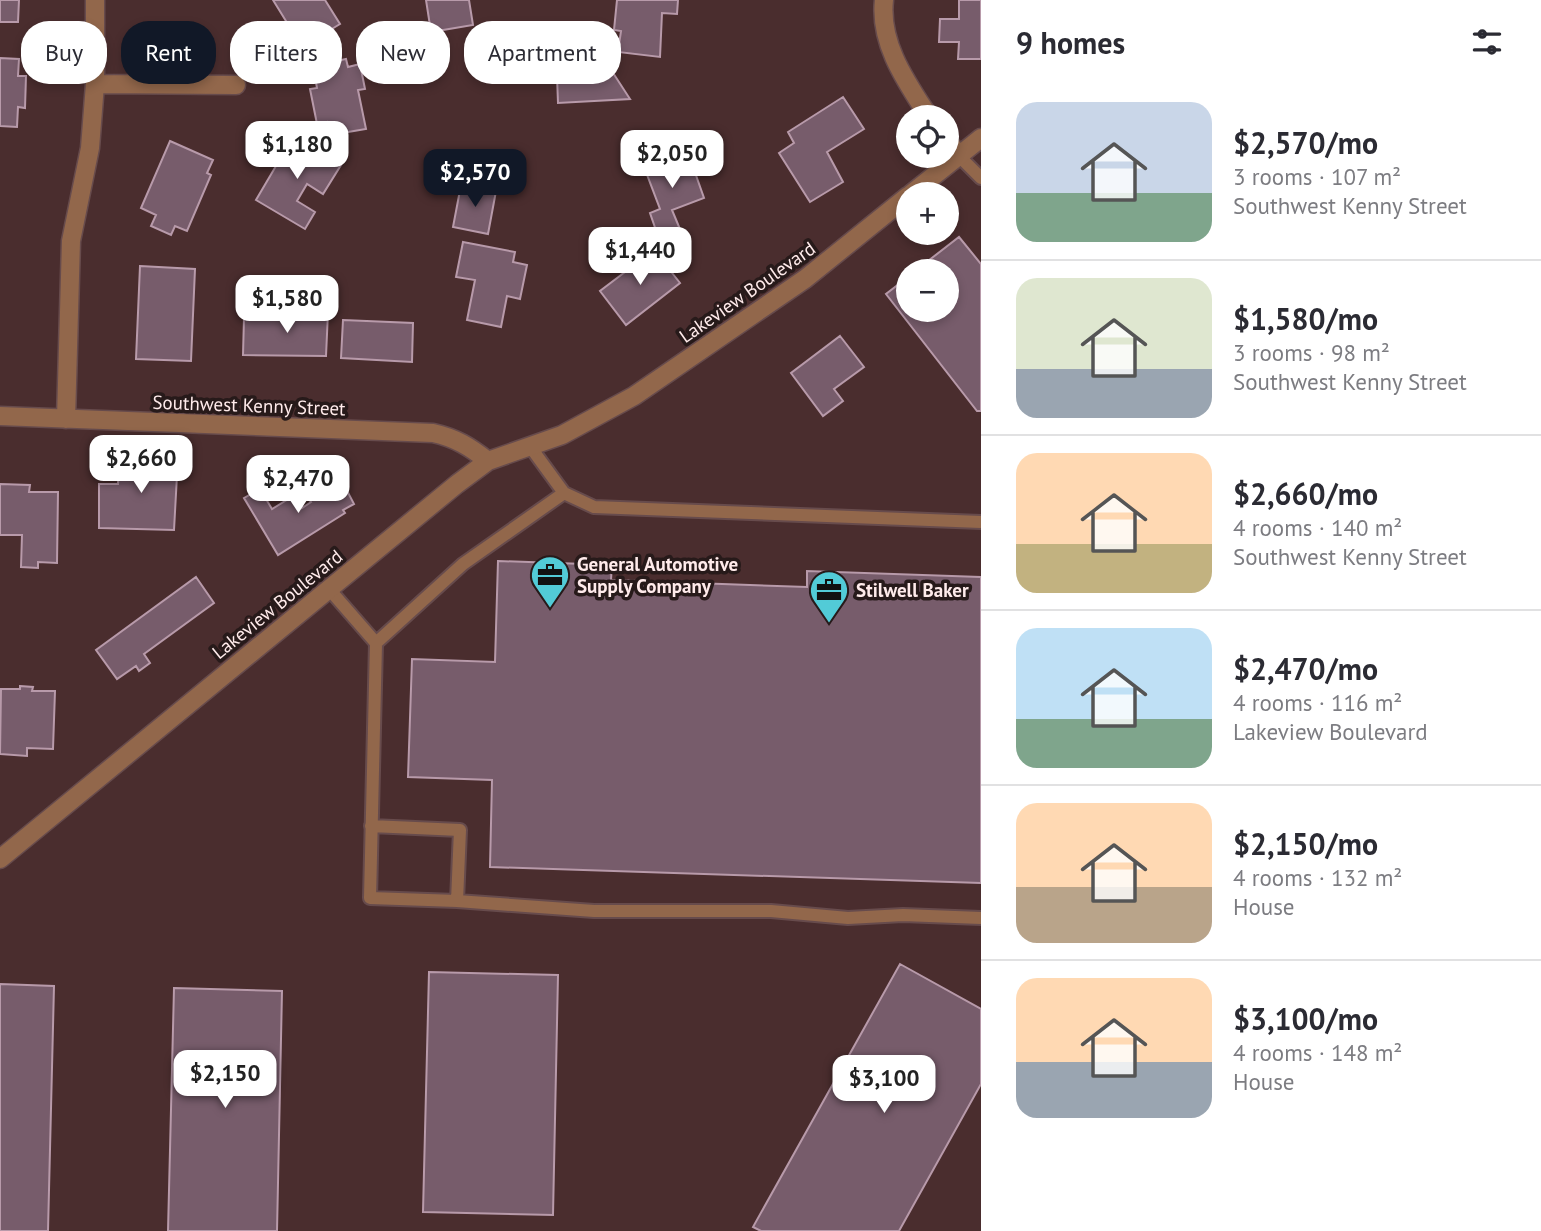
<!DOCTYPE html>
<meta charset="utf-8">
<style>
body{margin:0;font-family:"PT Sans",sans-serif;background:#f2f2f3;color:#2b2b33;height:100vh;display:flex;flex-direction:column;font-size:26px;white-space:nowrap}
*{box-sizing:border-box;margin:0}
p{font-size:23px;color:#7c7c81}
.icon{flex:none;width:38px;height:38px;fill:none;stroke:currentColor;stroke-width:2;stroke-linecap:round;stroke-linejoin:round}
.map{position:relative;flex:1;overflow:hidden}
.sheet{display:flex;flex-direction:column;background:#fff;width:560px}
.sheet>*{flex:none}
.guide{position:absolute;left:21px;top:21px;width:665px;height:63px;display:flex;gap:14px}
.tools{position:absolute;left:896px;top:105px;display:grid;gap:14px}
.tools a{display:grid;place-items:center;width:63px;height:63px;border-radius:50%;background:#fff;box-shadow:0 4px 10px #0003;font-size:35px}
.price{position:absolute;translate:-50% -60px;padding:0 16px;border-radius:14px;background:#fff;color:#222;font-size:23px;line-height:46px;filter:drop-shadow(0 2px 4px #0008)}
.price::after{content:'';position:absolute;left:50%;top:42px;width:21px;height:16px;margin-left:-10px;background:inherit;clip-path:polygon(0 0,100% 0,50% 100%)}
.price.selected{background:#111827;color:#fff}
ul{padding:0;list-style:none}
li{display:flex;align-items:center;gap:21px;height:175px;padding:0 35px}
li+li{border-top:2px solid #e1e1e2}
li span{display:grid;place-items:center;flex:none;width:196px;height:140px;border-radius:21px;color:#555}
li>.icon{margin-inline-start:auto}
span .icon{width:84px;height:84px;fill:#fffc;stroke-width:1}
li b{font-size:30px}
h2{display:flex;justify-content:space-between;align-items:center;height:84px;padding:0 35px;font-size:30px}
.chip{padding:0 24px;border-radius:28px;background:#fff;box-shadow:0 4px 10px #0003;font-size:24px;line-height:63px}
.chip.selected{background:#111827;color:#fff}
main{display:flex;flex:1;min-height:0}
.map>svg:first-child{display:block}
</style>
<main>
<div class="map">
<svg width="981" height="1231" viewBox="0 0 981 1231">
<rect width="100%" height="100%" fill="#4a2d2e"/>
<path fill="#775c6b" stroke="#b89aaa" stroke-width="2" d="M 0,0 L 19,0 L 18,22 L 0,22 Z
M 273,0 L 325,0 L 340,24 L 302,47 Z
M 426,0 L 469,0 L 473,25 L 431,32 Z
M 617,0 L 678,0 L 677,14 L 662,13 L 660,57 L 618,52 L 621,31 L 614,30 Z
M 959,0 L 981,0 L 981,59 L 958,59 L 959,42 L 939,42 L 940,19 L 959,19 Z
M 591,39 L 630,99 L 558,103 L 557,76 L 505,78 L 503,44 Z
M 0,58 L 19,59 L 18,76 L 26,76 L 25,108 L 18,107 L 17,127 L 0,126 Z
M 346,59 L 348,67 L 360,64 L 365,89 L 358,90 L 366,129 L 330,135 L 327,122 L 317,124 L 310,89 L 317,88 L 313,66 Z
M 843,97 L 864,129 L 827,152 L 843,182 L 810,202 L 779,153 L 794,143 L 788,132 Z
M 293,137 L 341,165 L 323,194 L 307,184 L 297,201 L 315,212 L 305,229 L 256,200 Z
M 170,141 L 213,160 L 207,173 L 211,175 L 187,231 L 175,226 L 171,235 L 151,226 L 156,215 L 141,208 Z
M 686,147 L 704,198 L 672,210 L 682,234 L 660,242 L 650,213 L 660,209 L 643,164 Z
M 461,185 L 496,191 L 488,234 L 453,227 Z
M 959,237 L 981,264 L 981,411 L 977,411 L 886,294 L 908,277 L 908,310 L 947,310 L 947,271 L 915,271 Z
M 463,242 L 515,252 L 513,262 L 527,265 L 520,299 L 507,296 L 501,327 L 467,320 L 475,280 L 456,277 Z
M 654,250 L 680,283 L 626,325 L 600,291 Z
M 140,266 L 195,269 L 191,361 L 136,359 Z
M 289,311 L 328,312 L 326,356 L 243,355 L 244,318 L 288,319 Z
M 343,320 L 413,323 L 412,362 L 341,358 Z
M 840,336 L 864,367 L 834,389 L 843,401 L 823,416 L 791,373 Z
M 119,456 L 178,457 L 174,530 L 99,528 L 99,484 L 118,484 Z
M 329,483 L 333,489 L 343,483 L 354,504 L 343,510 L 345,513 L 278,555 L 244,498 L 260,489 L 272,509 L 295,495 L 302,508 L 311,502 L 307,497 Z
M 0,484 L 30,485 L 29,492 L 58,492 L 57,563 L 38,562 L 38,568 L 21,567 L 22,535 L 0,535 Z
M 498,561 L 612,565 L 611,580 L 807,587 L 807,571 L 981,577 L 981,883 L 490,867 L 492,780 L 408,777 L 412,659 L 495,662 Z
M 196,577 L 214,603 L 144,654 L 150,663 L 139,671 L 136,666 L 117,679 L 96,650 Z
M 20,686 L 33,687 L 32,691 L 55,691 L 53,749 L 27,748 L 27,756 L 0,754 L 1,689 L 20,689 Z
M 900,964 L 981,1009 L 981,1084 L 899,1231 L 761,1231 L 753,1227 Z
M 429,972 L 558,975 L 553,1215 L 423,1212 Z
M 0,984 L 54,986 L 48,1231 L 0,1231 Z
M 174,988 L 282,991 L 277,1231 L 168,1231 Z"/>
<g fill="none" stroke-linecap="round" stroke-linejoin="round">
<g stroke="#674b4c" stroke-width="16">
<path id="service" d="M 959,156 L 981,178
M 529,445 L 564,493 L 594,507 L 981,522
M 329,589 L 376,643 L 370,898 L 457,901 L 460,830 L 371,826
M 376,643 L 463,564 L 564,493
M 457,901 L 594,911 L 771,911 L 848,918 L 903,915 L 981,918"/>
</g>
<g stroke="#674b4c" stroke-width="21">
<path id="minor" d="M 884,0 C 879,44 907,83 929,117
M 95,84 L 236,85
M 947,140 L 959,156
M 911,194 L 981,138
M 0,416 L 433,433 C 456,438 470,447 488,461
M 66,419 L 71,241 L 90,148 L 95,84 L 95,0
M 0,859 L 457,484 L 488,461 L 562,435 L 634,396 L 805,279 L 908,196"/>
</g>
<use href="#service" stroke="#92674b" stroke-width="12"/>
<use href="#minor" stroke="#92674b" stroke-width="18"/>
</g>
<defs>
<g id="office-pin" transform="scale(2.0125)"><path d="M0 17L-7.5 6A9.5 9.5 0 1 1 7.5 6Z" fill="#52cbd7" stroke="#271a1a"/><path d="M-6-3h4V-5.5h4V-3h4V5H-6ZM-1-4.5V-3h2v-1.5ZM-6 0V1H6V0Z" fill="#111"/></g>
</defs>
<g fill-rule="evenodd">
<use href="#office-pin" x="550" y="575"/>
<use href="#office-pin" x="829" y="590"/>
</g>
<g text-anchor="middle" stroke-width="7" stroke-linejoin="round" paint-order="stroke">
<g font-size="19" fill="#ffebeb" stroke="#271a1a">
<text transform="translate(747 292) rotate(-35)" y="7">Lakeview Boulevard</text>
<text transform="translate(249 405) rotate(2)" y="7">Southwest Kenny Street</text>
<text transform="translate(277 604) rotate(-39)" y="7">Lakeview Boulevard</text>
</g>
<g font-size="19" font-weight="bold" fill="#ffebeb" stroke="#271a1a" text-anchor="start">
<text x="577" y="571">General Automotive<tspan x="577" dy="22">Supply Company</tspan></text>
<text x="856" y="597">Stilwell Baker</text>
</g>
</g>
</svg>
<div class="tools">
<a><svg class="icon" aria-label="locate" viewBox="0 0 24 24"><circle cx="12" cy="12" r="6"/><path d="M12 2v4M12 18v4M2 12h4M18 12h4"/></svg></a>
<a>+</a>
<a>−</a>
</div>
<b class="price" style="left:297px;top:181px">$1,180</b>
<b class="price" style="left:672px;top:190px">$2,050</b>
<b class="price selected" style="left:475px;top:209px">$2,570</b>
<b class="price" style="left:640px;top:287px">$1,440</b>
<b class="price" style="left:287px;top:335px">$1,580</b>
<b class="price" style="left:141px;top:495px">$2,660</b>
<b class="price" style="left:298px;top:515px">$2,470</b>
<b class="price" style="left:225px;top:1110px">$2,150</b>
<b class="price" style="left:884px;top:1115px">$3,100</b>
<div class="guide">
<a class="chip">Buy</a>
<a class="chip selected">Rent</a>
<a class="chip">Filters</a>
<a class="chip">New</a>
<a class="chip">Apartment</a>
</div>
</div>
<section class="sheet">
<h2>9 homes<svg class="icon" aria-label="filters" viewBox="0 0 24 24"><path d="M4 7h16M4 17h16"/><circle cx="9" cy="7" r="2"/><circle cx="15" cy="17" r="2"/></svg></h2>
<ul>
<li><span style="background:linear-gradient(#c9d6e8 65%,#7fa58c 0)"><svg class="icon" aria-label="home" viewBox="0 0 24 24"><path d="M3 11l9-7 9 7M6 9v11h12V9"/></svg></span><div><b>$2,570/mo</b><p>3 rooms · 107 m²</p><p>Southwest Kenny Street</p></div></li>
<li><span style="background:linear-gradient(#dfe7d0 65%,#9aa5b1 0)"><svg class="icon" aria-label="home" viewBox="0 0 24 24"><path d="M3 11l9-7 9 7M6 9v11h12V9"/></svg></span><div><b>$1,580/mo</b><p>3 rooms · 98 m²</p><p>Southwest Kenny Street</p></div></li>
<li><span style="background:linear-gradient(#ffd9b3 65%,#c2b280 0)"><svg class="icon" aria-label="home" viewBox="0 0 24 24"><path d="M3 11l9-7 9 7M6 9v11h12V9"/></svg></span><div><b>$2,660/mo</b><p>4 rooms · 140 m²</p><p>Southwest Kenny Street</p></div></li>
<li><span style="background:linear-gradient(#bfe0f5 65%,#7fa58c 0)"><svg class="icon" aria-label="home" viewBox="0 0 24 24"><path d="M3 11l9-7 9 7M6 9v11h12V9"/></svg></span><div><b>$2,470/mo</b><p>4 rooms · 116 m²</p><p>Lakeview Boulevard</p></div></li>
<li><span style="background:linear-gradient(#ffd9b3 60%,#b9a48a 0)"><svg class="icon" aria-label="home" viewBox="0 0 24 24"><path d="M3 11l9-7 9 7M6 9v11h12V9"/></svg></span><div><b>$2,150/mo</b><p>4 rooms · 132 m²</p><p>House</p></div></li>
<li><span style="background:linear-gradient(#ffd9b3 60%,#9aa5b1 0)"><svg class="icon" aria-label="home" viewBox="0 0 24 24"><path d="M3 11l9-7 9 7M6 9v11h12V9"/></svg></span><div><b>$3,100/mo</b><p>4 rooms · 148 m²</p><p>House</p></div></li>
</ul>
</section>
</main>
